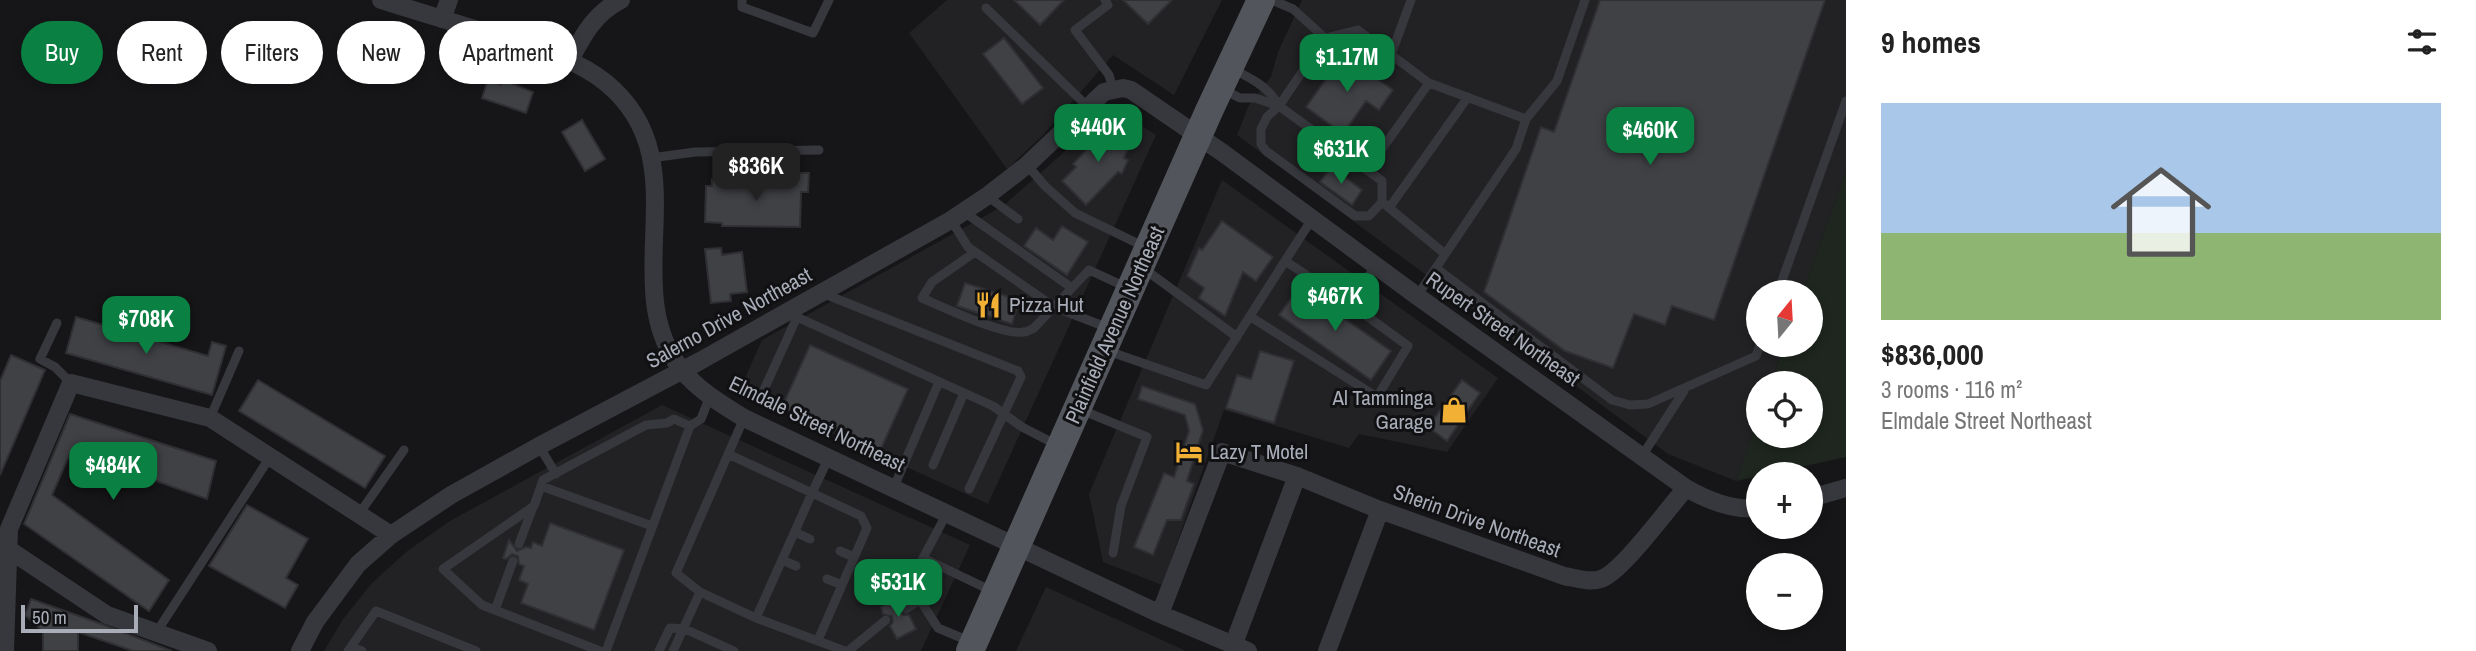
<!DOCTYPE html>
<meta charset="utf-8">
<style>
body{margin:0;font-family:"Archivo Narrow",sans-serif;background:#f2f2f2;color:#222;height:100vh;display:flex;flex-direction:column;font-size:26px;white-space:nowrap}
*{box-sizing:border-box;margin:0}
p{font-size:23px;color:#767676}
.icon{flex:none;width:38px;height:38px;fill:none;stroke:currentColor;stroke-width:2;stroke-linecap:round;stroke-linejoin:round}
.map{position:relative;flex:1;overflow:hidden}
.sheet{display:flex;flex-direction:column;background:#fff;width:630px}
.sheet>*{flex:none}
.top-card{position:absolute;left:21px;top:21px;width:665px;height:63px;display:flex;gap:14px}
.needle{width:46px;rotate:18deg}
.buttons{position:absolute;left:1746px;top:280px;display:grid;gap:14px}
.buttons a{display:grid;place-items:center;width:77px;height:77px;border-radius:50%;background:#fff;box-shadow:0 4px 10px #0003;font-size:35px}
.scale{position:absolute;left:21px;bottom:18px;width:117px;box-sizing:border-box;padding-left:7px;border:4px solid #a8adb8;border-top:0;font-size:19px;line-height:24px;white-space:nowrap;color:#a8adb8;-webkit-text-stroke:5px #111113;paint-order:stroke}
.price{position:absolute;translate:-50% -60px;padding:0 16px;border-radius:14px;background:#0b8043;color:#fff;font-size:23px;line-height:46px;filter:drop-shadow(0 2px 4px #0008)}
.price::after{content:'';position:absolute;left:50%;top:42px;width:21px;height:16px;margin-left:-10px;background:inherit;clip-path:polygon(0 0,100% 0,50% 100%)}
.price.on{background:#222;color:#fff}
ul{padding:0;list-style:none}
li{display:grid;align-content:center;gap:14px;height:371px;padding:0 35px}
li+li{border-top:2px solid #e0e0e0}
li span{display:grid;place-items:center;height:217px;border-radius:0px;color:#555}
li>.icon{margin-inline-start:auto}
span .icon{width:126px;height:126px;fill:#fffc;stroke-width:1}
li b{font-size:30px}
h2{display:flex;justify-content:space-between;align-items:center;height:84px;padding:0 35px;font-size:30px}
.chip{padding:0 24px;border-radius:32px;background:#fff;box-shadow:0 4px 10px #0003;font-size:24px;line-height:63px}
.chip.on{background:#0b8043;color:#fff}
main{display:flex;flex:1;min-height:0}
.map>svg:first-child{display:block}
</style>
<main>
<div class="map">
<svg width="1846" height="651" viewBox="0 0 1846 651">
<rect width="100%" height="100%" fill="#161618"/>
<path fill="#222225" d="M 947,0 L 1222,0 L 1174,95 L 1113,55 L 1043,135 L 1007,169 L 909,33 Z
M 1302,0 L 1846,0 L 1846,171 L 1803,292 L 1759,292 L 1759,345 L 1784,345 L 1771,383 L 1759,383 L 1759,416 L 1736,481 L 1668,454 L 1237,135 L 1249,105 L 1271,77 L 1278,52 Z
M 1114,108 L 1156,135 L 988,504 L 739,391 L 762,340 L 1003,206 Z
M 1222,180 L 1498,378 L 1447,452 L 1359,434 L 1349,448 L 1224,410 L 1162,585 L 1103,562 L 1089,494 Z
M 662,405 L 970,545 L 921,651 L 324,651 L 343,619 L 372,583 L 406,552 L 450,521 Z
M 1046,587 L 1186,651 L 1016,651 Z"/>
<path fill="#1e261f" d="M 1846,171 L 1846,457 L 1736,481 L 1759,416 L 1759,436 L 1811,436 L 1811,383 L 1771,383 L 1784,345 L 1811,345 L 1811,292 L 1803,292 Z"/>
<path fill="#404145" stroke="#303034" stroke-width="2" d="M 1014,0 L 1064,0 L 1040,25 Z
M 1123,0 L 1172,0 L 1148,24 Z
M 1600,0 L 1825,0 L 1714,320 L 1672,306 L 1665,325 L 1634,314 L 1613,368 L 1565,351 L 1484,292 L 1541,127 L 1554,132 Z
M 1004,38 L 1043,88 L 1022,104 L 983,54 Z
M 1343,55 L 1393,90 L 1379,110 L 1366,101 L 1343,134 L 1306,107 Z
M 488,80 L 501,85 L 503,80 L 533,92 L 526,113 L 482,98 Z
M 582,120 L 605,159 L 585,171 L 562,132 Z
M 1098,126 L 1132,140 L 1124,158 L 1128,160 L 1122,174 L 1118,172 L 1086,205 L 1062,181 L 1076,167 L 1073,164 L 1086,150 Z
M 1331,167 L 1362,190 L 1352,205 L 1320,182 Z
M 791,173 L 809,173 L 808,192 L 801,192 L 800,227 L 722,226 L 722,223 L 705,222 L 706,186 L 712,186 L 712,179 L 726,180 L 726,184 L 780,186 L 781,181 L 791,182 Z
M 1222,221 L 1273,257 L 1256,281 L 1243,272 L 1225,316 L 1199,298 L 1204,288 L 1187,276 L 1199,248 L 1202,250 Z
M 1062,226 L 1088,242 L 1067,275 L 1024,246 L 1036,228 L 1053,240 Z
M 721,248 L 722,255 L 742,252 L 747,292 L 730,294 L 731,301 L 711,303 L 705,249 Z
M 965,283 L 1019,300 L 1012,324 L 957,306 Z
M 1299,287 L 1391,351 L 1371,380 L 1279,315 Z
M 76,317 L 208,356 L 212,342 L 226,346 L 212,395 L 66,353 Z
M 810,345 L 908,389 L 880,451 L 782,407 Z
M 1260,351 L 1294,361 L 1274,423 L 1226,408 L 1237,375 L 1251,379 Z
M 11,355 L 45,370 L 0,475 L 0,381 Z
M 258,380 L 385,456 L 365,488 L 239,411 Z
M 1462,380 L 1480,393 L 1447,441 L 1428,427 Z
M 1142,386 L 1195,404 L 1203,430 L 1187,481 L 1194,484 L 1181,520 L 1167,520 L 1153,555 L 1134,547 L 1164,473 L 1174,477 L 1189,431 L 1185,415 L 1138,399 Z
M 70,414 L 216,461 L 207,499 L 71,451 L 52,495 L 169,580 L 149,611 L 24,524 Z
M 247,505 L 308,539 L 286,578 L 298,585 L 285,608 L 209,566 Z
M 550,523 L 624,550 L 594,630 L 521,603 L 528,584 L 519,580 L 524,566 L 519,564 L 518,556 L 512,554 L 506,559 L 503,558 L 509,540 L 517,551 L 526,547 L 531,548 L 533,542 L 542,546 Z
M 900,597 L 903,603 L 900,606 L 900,612 L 903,615 L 909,615 L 916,629 L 897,639 L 890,626 L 893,622 L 892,616 L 883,614 L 881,607 Z
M 31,599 L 99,623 L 172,651 L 133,651 L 78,632 L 78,651 L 43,651 L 43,632 L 25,615 Z"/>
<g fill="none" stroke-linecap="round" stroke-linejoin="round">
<path stroke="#37383d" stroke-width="9" d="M 742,0 L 742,7 L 813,33 L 829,0
M 1105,0 L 1108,5 L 1075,30 L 1109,75 L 1113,89
M 1272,0 L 1293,9 L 1325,38
M 986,8 L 1088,107
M 1391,55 L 1411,0
M 1232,69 C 1251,78 1269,87 1279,106
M 1429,83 L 1526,119
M 1222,89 L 1240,98 L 1255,98 L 1279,106 L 1367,170 L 1429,83 L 1358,30 L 1325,38 L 1279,106 L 1267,117 L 1261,129 L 1261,144 L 1266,151 L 1355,216 L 1369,216 L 1382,202
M 651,158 L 695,152 L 819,150
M 1027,165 L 1045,186 L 1075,213 L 1145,247
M 1367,170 L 1382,181 L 1382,202 L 1445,254
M 987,196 L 1018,219
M 1389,208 L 1468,97
M 964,212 L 1072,288
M 951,220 L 968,247 L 1054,307 L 1111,329
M 975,252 L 932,282 L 922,298 C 943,307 1004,336 1024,332 C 1028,332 1031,329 1034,328 L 1089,270 L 1128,288
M 1285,261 L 1312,219
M 1143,268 L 1237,337
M 1436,268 L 1612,400 L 1630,405 L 1648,404 L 1756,356 L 1760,345
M 1778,292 L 1846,101
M 822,293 L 1018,371 L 1021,377 L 969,489
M 1417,296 L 1516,149 L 1526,119 L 1557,81 L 1585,0
M 788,313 L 993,406 L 1022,427 L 1057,445
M 1251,317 L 1377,397 L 1408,346 L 1349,303
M 57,323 L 40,359 L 55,367 L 71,383
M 1108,351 L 1206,385 L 1285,261 L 1349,303 L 1376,266
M 762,394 L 797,317
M 1079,409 L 1147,437 L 1121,506 L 1113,553
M 210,418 L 239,351
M 539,446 L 556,474
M 728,454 L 812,493 L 756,618
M 1642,456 L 1684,391
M 933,465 L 964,393
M 541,486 L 652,526
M 894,487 L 939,382
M 947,513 L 923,558 L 992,591
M 359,514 L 404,450
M 795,532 L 810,539
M 519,544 L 533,507
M 840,551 L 854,557
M 923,558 L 914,578 L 920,600 L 938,628 L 969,641
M 782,560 L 796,566
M 827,579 L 842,585
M 700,592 L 756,618 L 845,651
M 906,609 L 920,600
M 495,610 L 513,561
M 156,633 L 270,457
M 818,640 L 867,528 L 861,516 L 812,493 L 829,457
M 351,647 L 362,651
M 348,651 L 376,611 L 476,651
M 600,651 L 482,605 L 443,569 L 534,506 L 543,480 L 646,425 L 667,423 L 674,419 L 690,426
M 606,651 L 690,426 L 701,419 L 710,396
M 659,651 L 670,628 L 685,629 L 734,651
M 673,651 L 700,592 L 676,573 L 744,418
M 848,651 L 886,620"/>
<path stroke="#37383d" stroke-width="18" d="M 381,0 C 422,13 463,25 503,38 C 539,50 575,58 605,82 C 703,161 614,283 681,369 C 698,390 721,404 744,418 L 1160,614 L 1248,651
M 442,19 L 449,0
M 570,60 C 583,35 595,13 621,0
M 1811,498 L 1846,488
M 8,549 L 107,615 L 208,651
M 1160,614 L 1222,452 L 1297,476 L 1380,510 L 1564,576 C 1576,578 1589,583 1601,579 C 1622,572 1669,507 1686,488
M 1233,646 L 1297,476
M 5,651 L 9,529 L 71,383 L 210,418 L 391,535
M 300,651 L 315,622 L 358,564 L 391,535 L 451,495 L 539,446 L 700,361 L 951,220 L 987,196 L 1027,165 L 1104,92 L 1123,88 L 1131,90 L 1223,153 L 1417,296 L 1686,488 C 1707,500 1734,511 1759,508
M 1327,651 L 1380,510"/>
<path stroke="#53555c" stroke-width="28" d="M 970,651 L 1209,111 L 1261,0"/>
</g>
<defs>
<g id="restaurant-bare" transform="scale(2.1)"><path d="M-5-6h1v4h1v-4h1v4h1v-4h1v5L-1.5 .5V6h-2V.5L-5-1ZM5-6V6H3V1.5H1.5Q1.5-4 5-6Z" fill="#f2b134" stroke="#111113" stroke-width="2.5" paint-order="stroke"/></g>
<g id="shop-bare" transform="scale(2.1)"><path d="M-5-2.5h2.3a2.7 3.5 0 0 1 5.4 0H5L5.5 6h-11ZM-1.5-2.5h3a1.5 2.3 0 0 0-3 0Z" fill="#f2b134" stroke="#111113" stroke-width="2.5" paint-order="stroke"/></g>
<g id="hotel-bare" transform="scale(2.1)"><path d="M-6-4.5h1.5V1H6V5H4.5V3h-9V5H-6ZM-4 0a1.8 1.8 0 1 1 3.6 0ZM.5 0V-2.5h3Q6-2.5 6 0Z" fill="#f2b134" stroke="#111113" stroke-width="2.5" paint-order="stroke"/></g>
</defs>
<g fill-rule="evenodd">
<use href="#restaurant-bare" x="988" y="305"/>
<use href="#shop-bare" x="1454" y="410"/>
<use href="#hotel-bare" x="1189" y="452"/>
</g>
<g text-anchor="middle" stroke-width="6" stroke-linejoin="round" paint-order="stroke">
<g font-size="21" fill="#a8adb8" stroke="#111113" text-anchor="start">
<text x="1009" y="312">Pizza Hut</text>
<text x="1433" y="405" text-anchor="end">Al Tamminga<tspan x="1433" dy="24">Garage</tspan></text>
<text x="1210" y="459">Lazy T Motel</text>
</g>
<g font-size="21" fill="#a8adb8" stroke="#111113">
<text transform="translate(729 318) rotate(-29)" y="7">Salerno Drive Northeast</text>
<text transform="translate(1115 325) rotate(-66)" y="7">Plainfield Avenue Northeast</text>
<text transform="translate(1503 329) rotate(35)" y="7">Rupert Street Northeast</text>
<text transform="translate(817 424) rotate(26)" y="7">Elmdale Street Northeast</text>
<text transform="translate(1477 521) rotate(20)" y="7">Sherin Drive Northeast</text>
</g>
</g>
</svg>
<div class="buttons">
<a><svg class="needle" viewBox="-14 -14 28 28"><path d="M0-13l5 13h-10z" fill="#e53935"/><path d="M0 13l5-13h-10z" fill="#767676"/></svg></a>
<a><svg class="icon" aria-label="locate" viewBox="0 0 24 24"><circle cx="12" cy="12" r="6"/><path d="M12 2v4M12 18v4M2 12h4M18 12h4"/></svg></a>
<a>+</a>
<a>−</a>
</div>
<div class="scale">50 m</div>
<b class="price" style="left:1347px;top:94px">$1.17M</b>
<b class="price" style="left:1098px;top:164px">$440K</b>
<b class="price" style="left:1650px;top:167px">$460K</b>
<b class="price" style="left:1341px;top:186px">$631K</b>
<b class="price on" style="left:756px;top:203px">$836K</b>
<b class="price" style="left:1335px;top:333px">$467K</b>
<b class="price" style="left:146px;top:356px">$708K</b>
<b class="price" style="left:113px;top:502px">$484K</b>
<b class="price" style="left:898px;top:619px">$531K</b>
<div class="top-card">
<a class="chip on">Buy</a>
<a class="chip">Rent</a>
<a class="chip">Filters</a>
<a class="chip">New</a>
<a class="chip">Apartment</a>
</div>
</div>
<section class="sheet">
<h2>9 homes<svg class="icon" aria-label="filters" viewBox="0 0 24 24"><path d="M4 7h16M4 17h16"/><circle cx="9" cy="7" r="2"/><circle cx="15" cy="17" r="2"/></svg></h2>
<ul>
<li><span style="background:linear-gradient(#a9c7e8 60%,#8fb573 0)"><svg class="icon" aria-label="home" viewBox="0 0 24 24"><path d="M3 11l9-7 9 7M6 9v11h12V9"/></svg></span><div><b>$836,000</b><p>3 rooms · 116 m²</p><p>Elmdale Street Northeast</p></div></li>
</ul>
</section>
</main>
